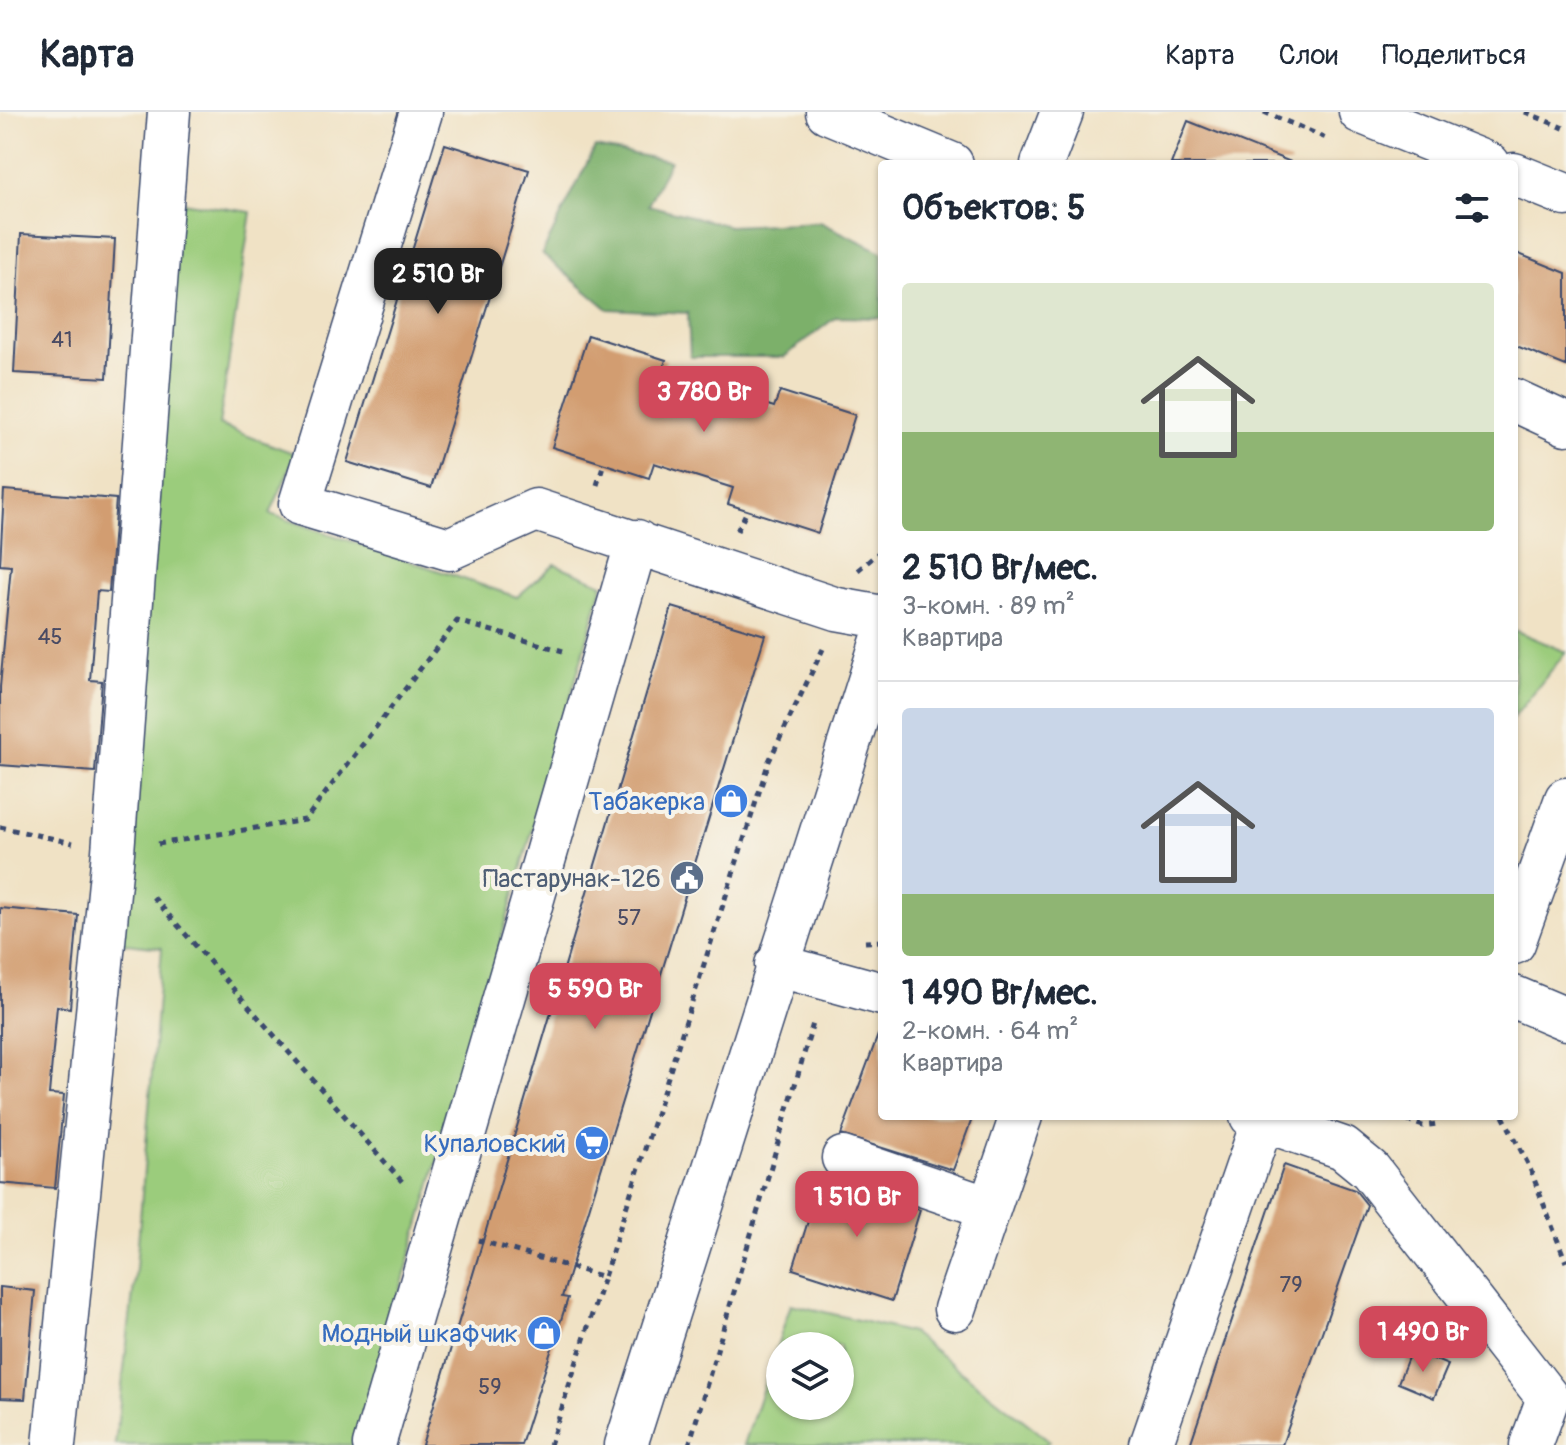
<!DOCTYPE html>
<html lang="ru">
<meta charset="utf-8">
<style>
body{margin:0;font-family:Pangolin,sans-serif;background:#f6f6f7;color:#1f2937;height:100vh;display:flex;flex-direction:column;font-size:30px;white-space:nowrap}
*{box-sizing:border-box;margin:0}
p{font-size:26px;color:#747a83}
.icon{flex:none;width:44px;height:44px;fill:none;stroke:currentColor;stroke-width:2;stroke-linecap:round;stroke-linejoin:round}
.map{position:relative;flex:1;overflow:hidden}
.side{position:absolute;left:878px;top:48px;width:640px;height:960px;display:flex;flex-direction:column;background:#fff;border-radius:8px;box-shadow:0 2px 6px #0004}
.side>*{flex:none}
.fabs{position:absolute;left:766px;top:1220px;display:grid;gap:16px}
.fabs a{display:grid;place-items:center;width:88px;height:88px;border-radius:50%;background:#fff;box-shadow:0 2px 6px #0004;font-size:40px}
.price{position:absolute;translate:-50% -68px;padding:0 18px;border-radius:16px;background:#d1495b;color:#fff;font-size:26px;line-height:52px;filter:drop-shadow(0 2px 4px #0008)}
.price::after{content:'';position:absolute;left:50%;top:48px;width:24px;height:18px;margin-left:-12px;background:inherit;clip-path:polygon(0 0,100% 0,50% 100%)}
.price.selected{background:#222;color:#fff}
ul{padding:0;list-style:none}
li{display:grid;align-content:center;gap:16px;height:424px;padding:0 24px}
li+li{border-top:2px solid #e0e1e3}
li span{display:grid;place-items:center;height:248px;border-radius:8px;color:#555}
li>.icon{margin-inline-start:auto}
span .icon{width:144px;height:144px;fill:#fffc;stroke-width:1}
li b{font-size:34px}
h2{display:flex;justify-content:space-between;align-items:center;height:96px;padding:0 24px;font-size:34px}
header{display:flex;align-items:center;gap:48px;box-sizing:border-box;height:112px;padding:0 40px;background:#fff;border-bottom:2px solid #e0e1e3}
header strong{font-size:38px}
nav{display:flex;gap:44px;margin-inline-start:auto;font-size:28px}
.map>svg:first-child{display:block}
</style>
<header>
<strong>Карта</strong>
<nav><a>Карта</a><a>Слои</a><a>Поделиться</a></nav>
</header>
<div class="map">
<svg width="1566" height="1333" viewBox="0 0 1566 1333">
<rect width="100%" height="100%" fill="#f7f3e8"/>
<filter id="ink" filterUnits="userSpaceOnUse"><feTurbulence type="fractalNoise" baseFrequency=".0125" numOctaves="2"/><feDisplacementMap in="SourceGraphic" scale="16" xChannelSelector="R" yChannelSelector="G"/><feConvolveMatrix kernelMatrix="1 2 1 2 8 2 1 2 1" color-interpolation-filters="sRGB"/></filter>
<filter id="wash" filterUnits="userSpaceOnUse"><feTurbulence type="fractalNoise" baseFrequency=".006" numOctaves="4" result="noise"/><feDisplacementMap in="SourceGraphic" scale="32" xChannelSelector="R" yChannelSelector="G"/><feGaussianBlur stdDeviation="1.8" result="paint"/><feColorMatrix in="noise" values="0 0 0 0 0 0 0 0 0 0 0 0 0 0 0 0 0 1.4 0 .05"/><feComposite in="paint" operator="in"/></filter>
<g filter="url(#wash)">
<rect width="100%" height="100%" fill="#f0e2c5"/>
<path fill="#9bcc7b" stroke="#5b7e6c" stroke-width="2" fill-rule="evenodd" d="M 175,89 L 251,100 L 219,313 L 296,342 L 270,402 L 517,485 L 555,452 L 603,472 L 356,1333 L 115,1333 L 136,1156 L 162,836 L 118,831 Z
M 1514,518 L 1566,540 L 1514,605 Z
M 791,1192 L 912,1221 L 1050,1329 L 1044,1333 L 744,1333 ZM 780,1234 L 840,1234 L 840,1294 L 780,1294 Z"/>
<path fill="#7cb06b" stroke="#4c7064" stroke-width="2" d="M 595,35 L 670,49 L 648,93 L 729,114 L 820,110 L 882,140 L 882,206 L 836,205 L 784,245 L 690,245 L 688,201 L 608,197 L 542,142 Z"/>
<g id="blocks">
<path fill="#d29d71" d="M 1188,9 L 1291,50 L 1290,52 L 1171,52 Z
M 445,32 L 529,58 L 431,376 L 347,350 Z
M 21,122 L 115,127 L 107,266 L 14,261 Z
M 1514,140 L 1566,161 L 1566,254 L 1514,233 Z
M 588,223 L 666,248 L 662,259 L 774,295 L 780,279 L 855,303 L 818,421 L 728,392 L 733,376 L 654,351 L 649,366 L 552,335 Z
M 4,378 L 116,387 L 109,480 L 97,479 L 90,568 L 102,569 L 95,660 L 0,653 L 0,575 L 11,454 L 0,453 Z
M 672,495 L 765,523 L 562,1185 L 568,1186 L 521,1333 L 422,1333 Z
M 0,796 L 78,803 L 70,896 L 57,894 L 49,982 L 64,983 L 55,1076 L 0,1071 Z
M 878,923 L 882,924 L 882,1004 L 973,1004 L 953,1058 L 841,1023 Z
M 1284,1053 L 1355,1078 L 1367,1093 L 1282,1333 L 1190,1333 Z
M 827,1063 L 920,1098 L 892,1189 L 793,1157 L 819,1074 L 822,1075 Z
M 0,1175 L 35,1179 L 25,1287 L 0,1286 Z
M 1411,1238 L 1448,1253 L 1434,1286 L 1398,1271 Z"/>
</g>
</g>
<g filter="url(#ink)">
<use href="#blocks" fill-opacity="0" stroke="#3b4a6d" stroke-width="2"/>
<g fill="none" stroke-linecap="round" stroke-linejoin="round">
<g stroke="#3b4a6d" stroke-width="45">
<path id="minor" d="M 421,0 L 300,392 L 449,437 L 536,398 L 837,497 L 882,505
M 827,0 L 952,52
M 1360,0 L 1489,52
M 1042,52 L 1062,0
M 1514,62 L 1566,83
M 1514,288 L 1566,312
M 1514,831 L 1566,687
M 776,853 L 882,882
M 1514,885 L 1566,907
M 1251,1004 L 1343,1036 L 1370,1058 L 1548,1286 L 1531,1333
M 843,1046 L 989,1096
M 955,1197 L 1021,1004
M 54,1333 L 113,740 L 169,0
M 374,1333 L 637,429
M 626,1333 L 882,528
M 1151,1333 L 1263,1008"/>
</g>
<path stroke="#3b4a6d" stroke-width="5" stroke-dasharray="6 6" stroke-linecap="butt" d="M 1264,0 L 1326,26
M 1525,0 L 1566,17
M 597,373 L 604,351
M 737,419 L 747,399
M 858,458 L 882,438
M 0,715 L 73,731
M 158,732 L 305,708 L 457,509 L 563,539
M 153,785 L 405,1073
M 865,830 L 882,829
M 1395,1004 L 1423,1014 L 1437,1012 L 1439,1004
M 1503,1004 L 1529,1054 L 1566,1150
M 478,1128 L 604,1165 L 769,649 L 823,537
M 550,1333 L 604,1165
M 689,1333 L 814,908"/>
<use href="#minor" stroke="#fff" stroke-width="42"/>
</g>
</g>
<defs>
<g id="shop-disc" transform="scale(1.8)"><circle r="9.5" fill="#3f7fe0" stroke="#f7f3e8"/><path d="M-5-2.5h2.3a2.7 3.5 0 0 1 5.4 0H5L5.5 6h-11ZM-1.5-2.5h3a1.5 2.3 0 0 0-3 0Z" fill="#fff"/></g>
<g id="civic-disc" transform="scale(1.8)"><circle r="9.5" fill="#5c6f8a" stroke="#f7f3e8"/><path d="M-.6-6.5H3V-4.5H.6V-3L4-1V1h2V6H-6V1h2V-1L-.6-3ZM-1.2 2.5V6h2.4V2.5Z" fill="#fff"/></g>
<g id="supermarket-disc" transform="scale(1.8)"><circle r="9.5" fill="#3f7fe0" stroke="#f7f3e8"/><path d="M-6-5.5h2.5l.6 2H6L4.5 2H-2.5L-4.4-4H-6ZM-1.5 3.2a1.3 1.3 0 1 0 .1 0ZM3 3.2a1.3 1.3 0 1 0 .1 0Z" fill="#fff"/></g>
</defs>
<g fill-rule="evenodd">
<use href="#shop-disc" x="731" y="689"/>
<use href="#civic-disc" x="687" y="766"/>
<use href="#supermarket-disc" x="592" y="1031"/>
<use href="#shop-disc" x="544" y="1221"/>
</g>
<g text-anchor="middle" stroke-width="8" stroke-linejoin="round" paint-order="stroke">
<g font-size="22" fill="#494a63">
<text x="62" y="235">41</text>
<text x="50" y="532">45</text>
<text x="629" y="813">57</text>
<text x="1291" y="1180">79</text>
<text x="490" y="1282">59</text>
</g>
<g font-size="26" fill="#366cbe" stroke="#f7f3e8" text-anchor="end">
<text x="705" y="698">Табакерка</text>
<text x="566" y="1040">Купаловский</text>
<text x="518" y="1230">Модный шкафчик</text>
</g>
<g font-size="26" fill="#4e5e75" stroke="#f7f3e8" text-anchor="end">
<text x="661" y="775">Пастарунак-126</text>
</g>
</g>
</svg>
<div class="fabs">
<a><svg class="icon" aria-label="layers" viewBox="0 0 24 24"><path d="M12 4l9 5-9 5-9-5zM3 14l9 5 9-5"/></svg></a>
</div>
<b class="price selected" style="left:438px;top:204px">2 510 Br</b>
<b class="price" style="left:704px;top:322px">3 780 Br</b>
<b class="price" style="left:595px;top:919px">5 590 Br</b>
<b class="price" style="left:857px;top:1127px">1 510 Br</b>
<b class="price" style="left:1423px;top:1262px">1 490 Br</b>
<section class="side">
<h2>Объектов: 5<svg class="icon" aria-label="filters" viewBox="0 0 24 24"><path d="M4 7h16M4 17h16"/><circle cx="9" cy="7" r="2"/><circle cx="15" cy="17" r="2"/></svg></h2>
<ul>
<li><span style="background:linear-gradient(#dfe7d0 60%,#8fb573 0)"><svg class="icon" aria-label="home" viewBox="0 0 24 24"><path d="M3 11l9-7 9 7M6 9v11h12V9"/></svg></span><div><b>2 510 Br/мес.</b><p>3-комн. · 89 m²</p><p>Квартира</p></div></li>
<li><span style="background:linear-gradient(#c9d6e8 75%,#8fb573 0)"><svg class="icon" aria-label="home" viewBox="0 0 24 24"><path d="M3 11l9-7 9 7M6 9v11h12V9"/></svg></span><div><b>1 490 Br/мес.</b><p>2-комн. · 64 m²</p><p>Квартира</p></div></li>
</ul>
</section>
</div>
